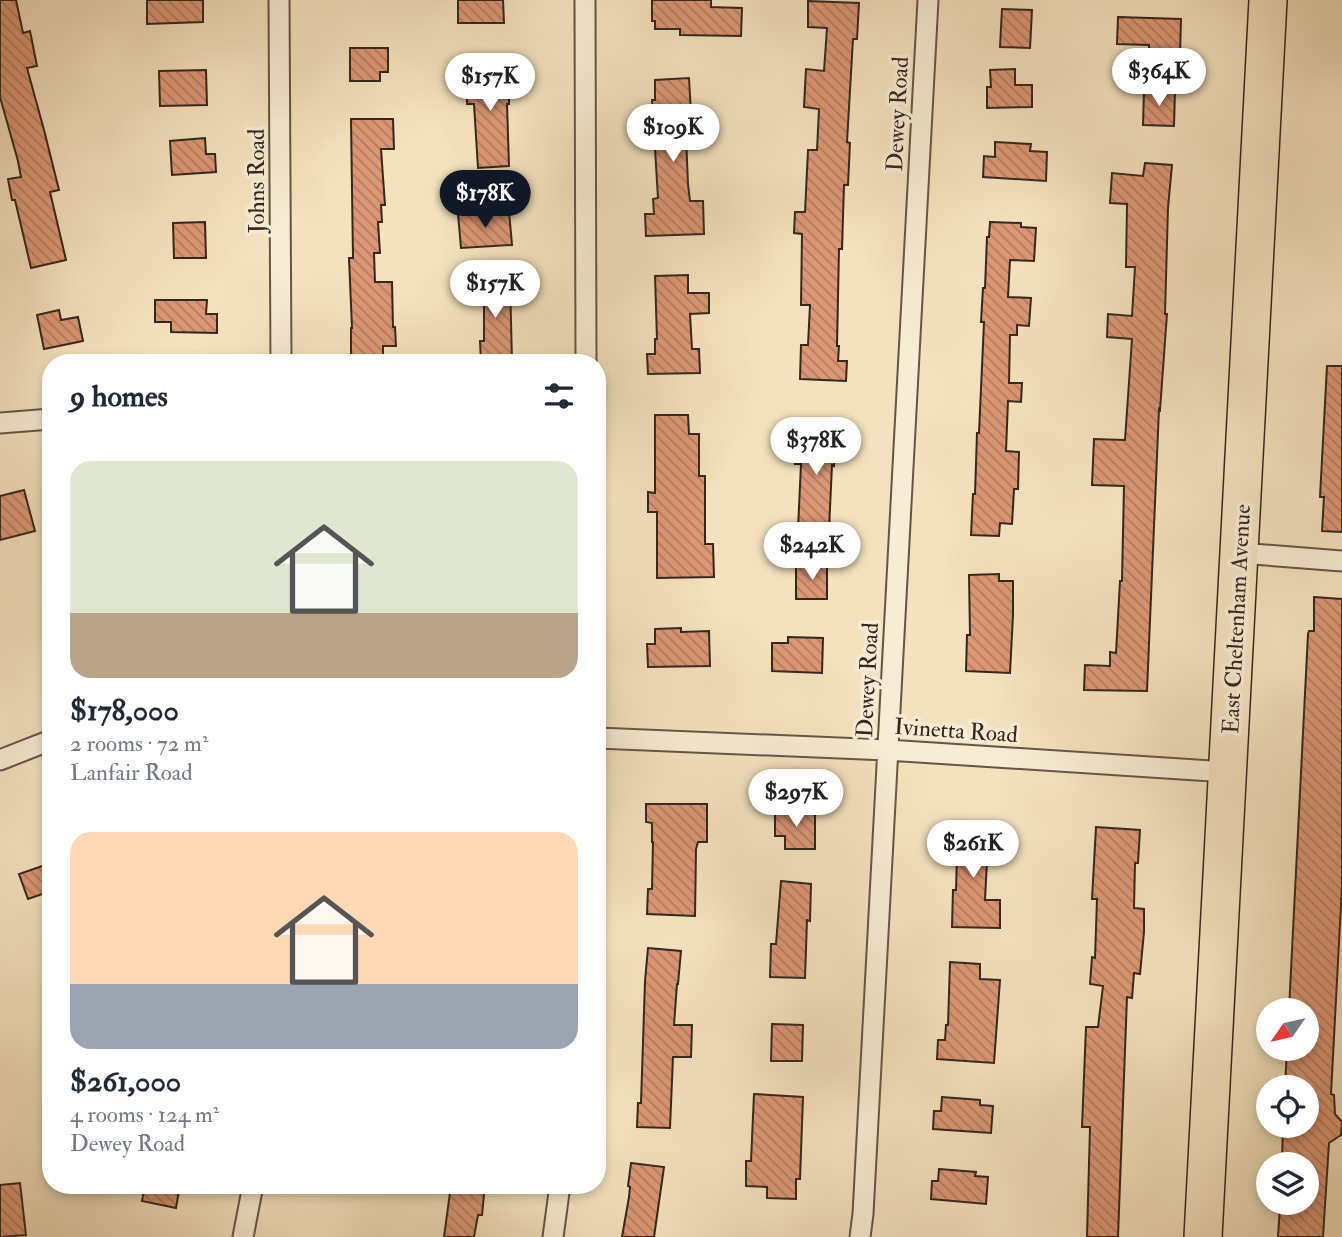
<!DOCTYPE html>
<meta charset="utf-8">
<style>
body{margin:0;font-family:"IM FELL Double Pica",serif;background:#f6f6f7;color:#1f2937;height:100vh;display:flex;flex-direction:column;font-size:26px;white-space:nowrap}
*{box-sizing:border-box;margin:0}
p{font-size:23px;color:#747a83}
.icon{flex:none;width:38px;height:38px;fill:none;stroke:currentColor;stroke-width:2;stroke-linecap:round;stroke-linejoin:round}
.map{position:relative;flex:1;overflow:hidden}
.side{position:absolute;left:42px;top:354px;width:564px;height:840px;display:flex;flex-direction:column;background:#fff;border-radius:28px;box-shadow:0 4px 10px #0003}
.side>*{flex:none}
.needle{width:46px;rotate:236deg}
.fabs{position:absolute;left:1256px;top:998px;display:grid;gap:14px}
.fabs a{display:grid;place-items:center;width:63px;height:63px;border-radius:50%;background:#fff;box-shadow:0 4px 10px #0003;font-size:35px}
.price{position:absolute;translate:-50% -60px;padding:0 16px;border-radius:24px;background:#fff;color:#222;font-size:23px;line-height:46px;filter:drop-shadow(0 2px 4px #0008)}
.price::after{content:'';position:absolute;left:50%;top:42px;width:21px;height:16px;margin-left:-10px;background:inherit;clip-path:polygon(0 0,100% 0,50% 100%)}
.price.selected{background:#111827;color:#fff}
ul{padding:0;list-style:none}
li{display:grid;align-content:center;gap:14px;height:371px;padding:0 28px}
li span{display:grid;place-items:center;height:217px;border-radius:21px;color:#555}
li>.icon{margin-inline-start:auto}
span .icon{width:126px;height:126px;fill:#fffc;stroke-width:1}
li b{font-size:30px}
h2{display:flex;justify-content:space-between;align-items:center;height:84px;padding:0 28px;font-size:30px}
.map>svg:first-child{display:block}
</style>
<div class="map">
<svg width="1342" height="1237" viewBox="0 0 1342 1237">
<defs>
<pattern id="building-back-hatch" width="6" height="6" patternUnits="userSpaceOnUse" patternTransform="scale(1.75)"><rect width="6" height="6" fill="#dc9774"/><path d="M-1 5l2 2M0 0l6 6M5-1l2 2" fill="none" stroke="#b37b5f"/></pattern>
</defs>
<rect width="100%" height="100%" fill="#f3e2bd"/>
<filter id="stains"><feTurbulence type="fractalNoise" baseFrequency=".00286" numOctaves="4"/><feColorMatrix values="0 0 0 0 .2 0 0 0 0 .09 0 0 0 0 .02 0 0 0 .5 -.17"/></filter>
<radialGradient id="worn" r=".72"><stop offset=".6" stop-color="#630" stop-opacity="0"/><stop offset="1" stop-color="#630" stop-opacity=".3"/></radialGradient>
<path fill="url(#building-back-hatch)" stroke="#34271e" stroke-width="2" d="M 0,0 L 16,0 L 23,33 L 30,31 L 37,66 L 27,68 L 44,130 L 59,190 L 50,192 L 66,260 L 31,268 L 15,200 L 12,200 L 8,179 L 21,177 L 18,161 L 0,97 Z
M 147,0 L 203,0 L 203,22 L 147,24 Z
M 458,0 L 503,0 L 504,23 L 458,23 Z
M 652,0 L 711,0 L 711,7 L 742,8 L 741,36 L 680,35 L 680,29 L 655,29 L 655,21 L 652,21 Z
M 808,1 L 859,3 L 857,39 L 853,39 L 847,142 L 850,143 L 848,185 L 844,185 L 842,249 L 839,249 L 837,346 L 839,346 L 838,361 L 847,361 L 846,381 L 800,379 L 801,345 L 808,345 L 810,305 L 801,305 L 802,234 L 794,233 L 795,212 L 805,212 L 808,150 L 817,150 L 819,109 L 804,107 L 806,69 L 824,71 L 827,28 L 808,27 Z
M 1002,9 L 1032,10 L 1030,48 L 1000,47 Z
M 1118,17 L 1181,19 L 1180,55 L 1149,54 L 1149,45 L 1117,44 Z
M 350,48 L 388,48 L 388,72 L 380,72 L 380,81 L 350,81 Z
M 466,67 L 509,67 L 509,104 L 507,104 L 509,166 L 478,168 L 474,104 L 467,104 Z
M 1015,69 L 1015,85 L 1032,85 L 1032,107 L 987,108 L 987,87 L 991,87 L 990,70 Z
M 206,70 L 207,105 L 160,106 L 159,71 Z
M 689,78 L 691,113 L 685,113 L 688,184 L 690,201 L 703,201 L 704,234 L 646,236 L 645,214 L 654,214 L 653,199 L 658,198 L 652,100 L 655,100 L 655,80 Z
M 1144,90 L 1175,91 L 1174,126 L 1143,125 Z
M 351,119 L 393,119 L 394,149 L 381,149 L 385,205 L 381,205 L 382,222 L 378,222 L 380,253 L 374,253 L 375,282 L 392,282 L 393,327 L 395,327 L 396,346 L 383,346 L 383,362 L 351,362 L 351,328 L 352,328 L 349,258 L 353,258 Z
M 205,138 L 206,154 L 215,154 L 216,172 L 172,175 L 170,141 Z
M 995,142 L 1031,144 L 1030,151 L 1047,152 L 1046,181 L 983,177 L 984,156 L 995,157 Z
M 1145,163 L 1172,165 L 1168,208 L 1165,314 L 1167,314 L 1160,410 L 1159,409 L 1147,691 L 1084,690 L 1085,665 L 1110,666 L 1110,652 L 1116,653 L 1120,581 L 1122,581 L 1124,486 L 1092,485 L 1094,439 L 1125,440 L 1132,339 L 1107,337 L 1108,314 L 1132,316 L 1135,267 L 1126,267 L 1127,204 L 1110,203 L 1112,173 L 1143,176 Z
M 509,211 L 512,245 L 461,248 L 458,214 Z
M 205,222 L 206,258 L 174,258 L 173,223 Z
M 990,222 L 1021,223 L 1021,227 L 1036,228 L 1034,261 L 1010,260 L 1008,297 L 1031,298 L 1029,326 L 1017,325 L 1017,335 L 1010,335 L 1009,383 L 1022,383 L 1021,402 L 1008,401 L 1006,451 L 1019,452 L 1018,489 L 1014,489 L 1012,524 L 1000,523 L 999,536 L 971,535 L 973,494 L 975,494 L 977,433 L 979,433 L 984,322 L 981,322 L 983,288 L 985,288 L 987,237 L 989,237 Z
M 688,275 L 688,293 L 709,293 L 709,313 L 690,314 L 692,349 L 699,349 L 700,373 L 648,374 L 647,354 L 655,354 L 655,339 L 657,339 L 655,276 Z
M 473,281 L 510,281 L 512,362 L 481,362 L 480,341 L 484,341 L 484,304 L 474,304 Z
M 155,300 L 207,300 L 206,314 L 217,314 L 217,333 L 171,332 L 171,322 L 155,322 Z
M 59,310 L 61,320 L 78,317 L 83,341 L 44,349 L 37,315 Z
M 1327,366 L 1342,366 L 1342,532 L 1322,531 L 1324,497 L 1320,497 Z
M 655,415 L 688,415 L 689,434 L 699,434 L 699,476 L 705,476 L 705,544 L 713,544 L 714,577 L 657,578 L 657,512 L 648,512 L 648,492 L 655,493 Z
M 808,425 L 835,426 L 834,466 L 832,465 L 829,530 L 798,529 L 801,464 L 795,464 L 796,437 L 808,438 Z
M 24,490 L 35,531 L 0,540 L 0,496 Z
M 827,564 L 827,599 L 796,599 L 796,565 Z
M 999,574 L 999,581 L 1013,581 L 1013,615 L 1010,673 L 966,671 L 967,635 L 970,635 L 969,575 Z
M 1314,597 L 1342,599 L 1342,886 L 1331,1094 L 1334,1095 L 1335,1114 L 1342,1122 L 1341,1135 L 1329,1143 L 1323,1237 L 1278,1237 L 1280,1206 L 1307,1207 L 1307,1164 L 1286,1164 L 1286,1162 L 1282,1162 L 1283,1125 L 1307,1125 L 1307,1087 L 1285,1087 L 1287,1048 L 1307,1048 L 1307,1010 L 1289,1010 L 1308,634 L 1309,631 L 1314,631 Z
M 681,628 L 681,632 L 709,631 L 710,666 L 648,667 L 647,644 L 655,644 L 655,629 Z
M 788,637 L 823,638 L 822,673 L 772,671 L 772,643 L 788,643 Z
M 646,804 L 707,804 L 707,842 L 698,842 L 696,849 L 695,916 L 647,914 L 648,889 L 652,889 L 653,842 L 652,842 L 652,823 L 646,822 Z
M 775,810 L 815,811 L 815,849 L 785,849 L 785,836 L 775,836 Z
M 958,822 L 989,823 L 985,900 L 1000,900 L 1000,928 L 952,927 L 953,890 L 956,890 Z
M 1096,827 L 1140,830 L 1138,863 L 1135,863 L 1134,908 L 1144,909 L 1144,932 L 1140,974 L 1134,973 L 1132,998 L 1127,997 L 1118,1237 L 1087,1237 L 1090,1127 L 1082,1127 L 1086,1027 L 1098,1027 L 1103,986 L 1090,984 L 1092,957 L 1095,958 L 1097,899 L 1092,899 Z
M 51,863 L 51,891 L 28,899 L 19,874 Z
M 781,881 L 811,884 L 810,921 L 807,920 L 805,978 L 770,977 L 771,944 L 776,944 Z
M 648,948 L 681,951 L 678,984 L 677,984 L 674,1025 L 692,1025 L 691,1057 L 673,1057 L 670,1128 L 637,1127 L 638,1103 L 641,1103 L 645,981 Z
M 950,962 L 980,964 L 980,979 L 1000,980 L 994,1063 L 937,1059 L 938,1040 L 945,1040 L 946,1025 L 948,1025 Z
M 772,1024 L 803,1025 L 802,1061 L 771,1061 Z
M 754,1094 L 803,1097 L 800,1179 L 796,1179 L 796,1199 L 767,1198 L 767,1187 L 746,1186 L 746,1161 L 751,1161 Z
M 942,1097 L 980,1100 L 980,1105 L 993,1106 L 991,1133 L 933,1129 L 934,1111 L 941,1111 Z
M 631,1163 L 664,1167 L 654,1237 L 622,1237 L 629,1197 L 630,1187 L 628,1186 Z
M 939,1169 L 976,1172 L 975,1176 L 988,1177 L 986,1204 L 931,1199 L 932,1181 L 938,1181 Z
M 20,1183 L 26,1235 L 0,1237 L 0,1185 Z
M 145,1185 L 180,1185 L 176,1208 L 142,1201 Z
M 451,1185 L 485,1185 L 482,1215 L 478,1215 L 474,1237 L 444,1237 Z"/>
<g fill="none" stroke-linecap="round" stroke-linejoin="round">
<g stroke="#645646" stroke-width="23">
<path id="street" d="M 279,0 L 281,362
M 585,0 L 586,362
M 0,423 L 51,419
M 1240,553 L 1342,561
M 597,738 L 887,750 L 1227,772
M 0,760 L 51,740
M 243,1237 L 253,1185
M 553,1237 L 560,1185
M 860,1237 L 863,1214 L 928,0"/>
</g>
<g stroke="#34271e" stroke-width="40">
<path id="highway" d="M 1203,1237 L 1268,0"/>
</g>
<use href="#street" stroke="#f7ecd4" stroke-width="19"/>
<use href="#highway" stroke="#f3e2bd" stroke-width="37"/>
</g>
<g text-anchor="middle" stroke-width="7" stroke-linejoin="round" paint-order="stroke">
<g font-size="23" fill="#34271e" stroke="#f7ecd4">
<text transform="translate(897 114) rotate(-87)" y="8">Dewey Road</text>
<text transform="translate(256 181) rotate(-90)" y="8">Johns Road</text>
<text transform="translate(1236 619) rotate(-87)" y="8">East Cheltenham Avenue</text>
<text transform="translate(867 680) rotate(-87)" y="8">Dewey Road</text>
<text transform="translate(956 730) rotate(4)" y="8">Ivinetta Road</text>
</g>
</g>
<rect width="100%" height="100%" filter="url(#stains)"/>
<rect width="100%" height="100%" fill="url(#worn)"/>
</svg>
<div class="fabs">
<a><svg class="needle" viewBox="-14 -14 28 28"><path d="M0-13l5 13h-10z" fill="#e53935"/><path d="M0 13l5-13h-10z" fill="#747a83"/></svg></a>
<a><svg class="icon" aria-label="locate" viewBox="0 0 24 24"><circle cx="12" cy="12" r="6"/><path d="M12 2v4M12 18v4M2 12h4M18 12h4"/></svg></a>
<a><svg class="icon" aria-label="layers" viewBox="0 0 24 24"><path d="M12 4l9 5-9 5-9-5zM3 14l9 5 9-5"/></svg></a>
</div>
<b class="price" style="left:1159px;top:108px">$364K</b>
<b class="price" style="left:490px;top:113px">$157K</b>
<b class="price" style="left:673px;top:164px">$109K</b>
<b class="price selected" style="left:485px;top:230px">$178K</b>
<b class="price" style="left:495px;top:320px">$157K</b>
<b class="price" style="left:816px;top:477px">$378K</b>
<b class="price" style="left:812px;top:582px">$242K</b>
<b class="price" style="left:796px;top:829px">$297K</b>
<b class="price" style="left:973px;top:880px">$261K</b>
<section class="side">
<h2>9 homes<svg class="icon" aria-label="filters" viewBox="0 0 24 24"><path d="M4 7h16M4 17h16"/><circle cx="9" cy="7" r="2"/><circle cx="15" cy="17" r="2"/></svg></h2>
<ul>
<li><span style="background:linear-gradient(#dfe7d0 70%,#b9a48a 0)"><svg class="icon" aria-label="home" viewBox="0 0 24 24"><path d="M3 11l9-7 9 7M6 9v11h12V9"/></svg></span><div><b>$178,000</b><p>2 rooms · 72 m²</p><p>Lanfair Road</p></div></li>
<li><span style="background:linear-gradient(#ffd9b3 70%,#9aa5b1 0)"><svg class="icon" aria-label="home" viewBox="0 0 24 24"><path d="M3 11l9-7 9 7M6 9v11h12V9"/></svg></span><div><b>$261,000</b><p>4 rooms · 124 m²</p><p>Dewey Road</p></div></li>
</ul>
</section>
</div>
